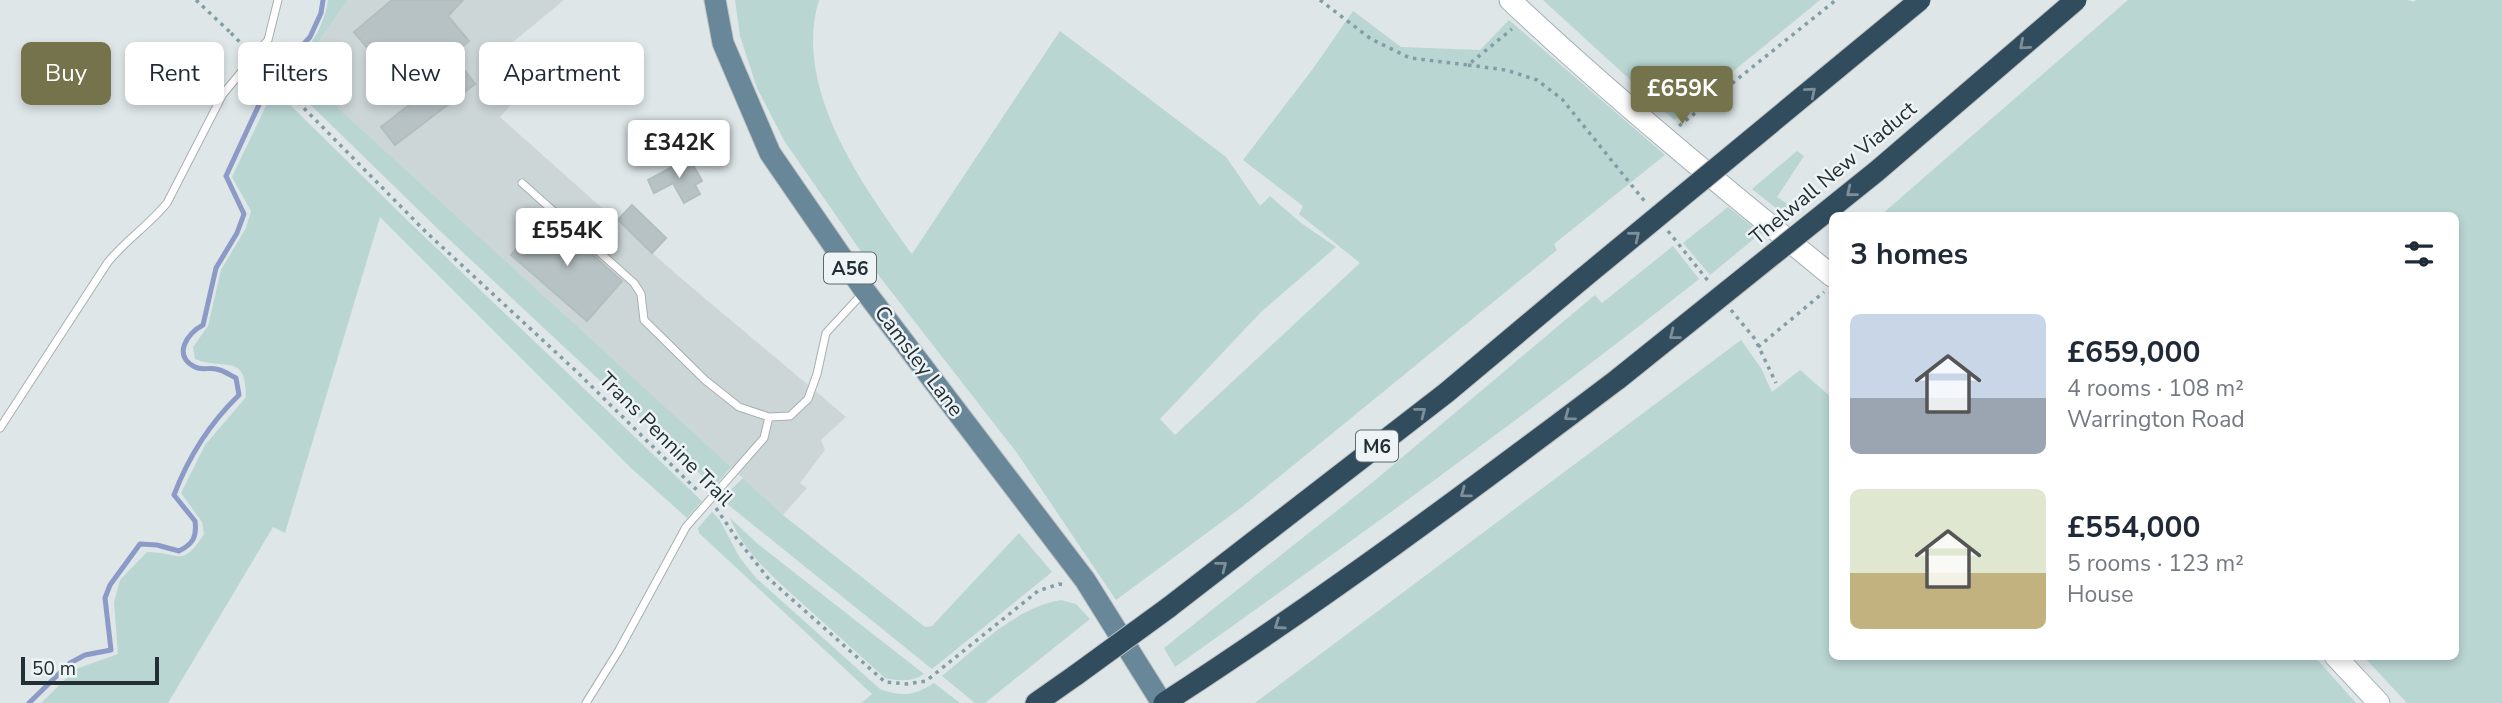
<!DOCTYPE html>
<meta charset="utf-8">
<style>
body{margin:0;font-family:"Nunito Sans",sans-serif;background:#f6f6f7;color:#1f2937;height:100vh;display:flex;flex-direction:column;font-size:26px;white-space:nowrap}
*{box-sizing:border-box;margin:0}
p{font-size:23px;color:#747a83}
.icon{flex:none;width:38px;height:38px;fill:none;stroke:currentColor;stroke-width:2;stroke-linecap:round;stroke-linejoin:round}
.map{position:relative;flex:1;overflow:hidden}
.side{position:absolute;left:1829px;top:212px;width:630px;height:448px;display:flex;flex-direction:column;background:#fff;border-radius:10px;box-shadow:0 4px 10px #0003}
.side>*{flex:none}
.banner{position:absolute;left:21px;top:42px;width:665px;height:63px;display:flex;gap:14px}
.scale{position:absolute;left:21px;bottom:18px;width:138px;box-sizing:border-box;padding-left:7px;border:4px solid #222f35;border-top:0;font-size:19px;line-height:24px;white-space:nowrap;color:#222f35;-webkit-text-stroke:5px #eef4f5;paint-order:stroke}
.price{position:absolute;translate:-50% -60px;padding:0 16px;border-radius:7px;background:#fff;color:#222;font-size:23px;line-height:46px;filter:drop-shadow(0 2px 4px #0008)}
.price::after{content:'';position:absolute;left:50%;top:42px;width:21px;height:16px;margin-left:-10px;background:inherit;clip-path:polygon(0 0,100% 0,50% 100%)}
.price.selected{background:#75734b;color:#fff}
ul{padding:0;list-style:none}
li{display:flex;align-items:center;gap:21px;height:175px;padding:0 21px}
li span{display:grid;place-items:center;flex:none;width:196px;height:140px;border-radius:10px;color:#555}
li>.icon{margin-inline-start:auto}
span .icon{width:84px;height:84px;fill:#fffc;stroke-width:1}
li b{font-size:30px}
h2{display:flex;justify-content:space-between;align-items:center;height:84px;padding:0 21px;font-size:30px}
.chip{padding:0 24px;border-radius:10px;background:#fff;box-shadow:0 4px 10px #0003;font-size:24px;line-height:63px}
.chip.selected{background:#75734b;color:#fff}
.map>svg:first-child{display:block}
</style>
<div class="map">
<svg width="2502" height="703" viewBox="0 0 2502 703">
<rect width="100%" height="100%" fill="#dee6e8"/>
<path fill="#cdd6d7" d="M 348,0 L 564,0 L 513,42 L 507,71 L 515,100 L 500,117 L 676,274 L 846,417 L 821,440 L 825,450 L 800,483 L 807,488 L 783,515 L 301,74 L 323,35 Z"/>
<path fill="#b9d6d3" d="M 328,0 L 348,0 L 323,35 L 301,74 L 731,467 L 714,487 L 439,230 L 279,74 C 304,58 324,30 328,0 Z
M 735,0 L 819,0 C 792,88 863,186 912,254 L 1060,31 L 1226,157 L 1260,206 L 1270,196 L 1301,223 L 1336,247 L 1261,312 L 1160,419 L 1175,435 L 1360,263 L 1299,214 L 1303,206 L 1243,160 L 1312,70 L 1353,11 L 1401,47 L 1480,50 L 1509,20 L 1665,155 L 1554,244 L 1557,250 L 1242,507 L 1116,600 L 1017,453 L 869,263 L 785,142 L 757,88 L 740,36 Z
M 1543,0 L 1820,0 L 1674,120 Z
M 2128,0 L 2408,0 L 2413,2 L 2416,0 L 2502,0 L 2502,703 L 2407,703 L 2363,656 L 2455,656 L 2455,215 L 1881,215 Z
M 274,89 L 409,222 L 702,501 L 687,518 L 631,468 L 380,217 L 285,533 L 273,527 L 168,703 L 41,703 L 76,669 L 118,654 L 114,602 L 120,580 L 147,552 C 179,552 182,569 204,534 L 202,522 L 181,493 L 205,445 L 246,397 C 246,352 226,371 195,359 L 193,347 L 208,326 L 221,270 L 246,228 L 251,211 L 232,177 Z
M 1797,151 L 1804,156 L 1777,197 L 1792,207 L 1784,214 L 1752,189 Z
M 1728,207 L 1761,233 L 1710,275 L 1683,243 Z
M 1673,246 L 1699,279 C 1529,414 1352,541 1175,667 L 1164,648 L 1373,482 L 1595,295 L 1602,303 Z
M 1741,340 L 1761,368 L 1772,392 L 1800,370 L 1832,398 L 1832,656 L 2314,656 L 2356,703 L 1255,703 Z
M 743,478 L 783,515 L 925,627 L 932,626 L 1019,533 L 1052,572 L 932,669 L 721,499 Z
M 712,512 L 719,519 L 740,558 L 756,578 L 880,689 C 902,697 914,696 934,683 L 960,703 L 861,703 L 872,694 L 699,533 L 698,528 Z
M 730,518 L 758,544 L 924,674 C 912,682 899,681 885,678 C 861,656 836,634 812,612 C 781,584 746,557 730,518 Z
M 1061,600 L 1076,604 L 1090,619 L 985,703 L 975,703 L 942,676 C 978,647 1014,608 1061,600 Z"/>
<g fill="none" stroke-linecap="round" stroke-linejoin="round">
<path stroke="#8c9ac7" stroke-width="5" d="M 29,703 L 70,663 L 85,655 L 111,650 L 105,598 L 110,585 L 140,544 L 157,545 L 179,551 C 193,544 197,537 195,521 L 174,495 C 188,458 210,423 239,395 L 236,378 C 230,375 223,370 216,369 C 209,367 202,371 195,367 C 172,356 187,333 203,325 L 216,268 L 237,233 L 244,214 L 226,176 L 275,70 L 291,58 L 310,37 L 321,13 L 323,0"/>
</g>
<path fill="#b7c2c5" stroke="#b2bdc0" stroke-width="2" d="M 392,0 L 463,0 L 448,16 L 469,41 L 453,55 L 475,84 L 395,145 L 381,127 L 413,102 L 354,32 Z
M 689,158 L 702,181 L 695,185 L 700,194 L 684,203 L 673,183 L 654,193 L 648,180 Z
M 632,205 L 666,238 L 652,253 L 618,220 Z
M 547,214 L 622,281 L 587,321 L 511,255 Z"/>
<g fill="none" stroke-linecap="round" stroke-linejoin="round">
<g stroke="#a6afb2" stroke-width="9">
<path id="lane" d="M 522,183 L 634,283 L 641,294 L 644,320 L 705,380 L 739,407 L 769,417 L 790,416 L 808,399 L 817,374 L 826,333 L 862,294
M 0,428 L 108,262 C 126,240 149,225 167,203 L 223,94 L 268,40 L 278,0
M 586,703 L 619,650 L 686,527 L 764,438 L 769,417"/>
</g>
<g stroke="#a2afb5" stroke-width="23">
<path id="secondary" d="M 1510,0 C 1613,97 1723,187 1832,276
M 2335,656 L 2379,703"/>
</g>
<g stroke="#bdc1c2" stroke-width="23">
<path id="primary" d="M 715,0 L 723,43 L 770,153 L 865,291 L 1085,580 L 1162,703"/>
</g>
<g stroke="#bdc1c2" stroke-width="23">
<path id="highway" d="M 1168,608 L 1446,393 L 1582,279
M 1036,703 L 1076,675
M 1164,703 C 1320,602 1470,491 1618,379"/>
</g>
<path stroke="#839da7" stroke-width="3.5" stroke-dasharray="3.5 5" stroke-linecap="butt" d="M 196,0 L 231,33
M 1320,0 L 1371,39 L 1410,58 L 1468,65 L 1512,29
M 1468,65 L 1506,70 L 1537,80 L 1562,99 L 1646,203
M 286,90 L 426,232 L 576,371 L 700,493
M 1679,126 L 1836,0
M 1668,231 L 1709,282
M 1731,310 L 1755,339 L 1776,383
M 1758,347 L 1824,292
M 716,508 L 737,539 L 768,578 L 885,682 L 907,684 L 926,681 L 1038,591 L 1059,584 L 1066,585"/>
<use href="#lane" stroke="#fff" stroke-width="7"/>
<use href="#secondary" stroke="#fff" stroke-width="21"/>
<use href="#primary" stroke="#688798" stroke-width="21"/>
<use href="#highway" stroke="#314c5d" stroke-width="21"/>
<g stroke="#bdc1c2" stroke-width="23" stroke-linecap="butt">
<path id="highway-bridge" d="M 1582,279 L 1920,0
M 1618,379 L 1877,171 L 2076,0
M 1076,675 L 1168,608"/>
</g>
<path stroke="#839da7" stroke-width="3.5" stroke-dasharray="3.5 5" stroke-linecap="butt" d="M 231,33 L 286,90"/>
<use href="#highway-bridge" stroke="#314c5d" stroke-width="21"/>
</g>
<defs><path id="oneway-chevron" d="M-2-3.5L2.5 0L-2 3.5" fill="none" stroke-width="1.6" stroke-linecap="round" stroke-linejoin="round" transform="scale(1.75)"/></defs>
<g stroke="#7d8f9a">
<use href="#oneway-chevron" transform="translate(2024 45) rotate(139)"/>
<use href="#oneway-chevron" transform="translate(1811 92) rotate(-40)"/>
<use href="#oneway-chevron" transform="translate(1851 192) rotate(141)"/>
<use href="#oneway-chevron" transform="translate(1635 236) rotate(-39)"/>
<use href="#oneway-chevron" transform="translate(1674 335) rotate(142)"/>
<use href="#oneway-chevron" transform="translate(1421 412) rotate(-38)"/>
<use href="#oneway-chevron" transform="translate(1569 416) rotate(143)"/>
<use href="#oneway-chevron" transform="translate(1465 493) rotate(144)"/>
<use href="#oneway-chevron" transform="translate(1222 566) rotate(-38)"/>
<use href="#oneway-chevron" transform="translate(1279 625) rotate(145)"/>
</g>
<g text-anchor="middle" stroke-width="5" stroke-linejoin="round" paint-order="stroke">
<g fill="#eef4f5" stroke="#5f6a6f" stroke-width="2">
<rect x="824" y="252.5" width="52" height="31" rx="5"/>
<rect x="1356" y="430.5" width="42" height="31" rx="5"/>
</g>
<g font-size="19" font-weight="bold" fill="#222f35">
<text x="850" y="275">A56</text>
<text x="1377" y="453">M6</text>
</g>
<g font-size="21" fill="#222f35" stroke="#eef4f5">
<text transform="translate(1833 173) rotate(-40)" y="7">Thelwall New Viaduct</text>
<text transform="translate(919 361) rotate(53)" y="7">Camsley Lane</text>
<text transform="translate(666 439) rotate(45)" y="7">Trans Pennine Trail</text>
</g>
</g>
</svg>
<div class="scale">50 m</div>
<b class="price selected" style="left:1682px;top:126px">£659K</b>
<b class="price" style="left:679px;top:180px">£342K</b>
<b class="price" style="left:567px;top:268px">£554K</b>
<div class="banner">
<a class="chip selected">Buy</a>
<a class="chip">Rent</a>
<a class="chip">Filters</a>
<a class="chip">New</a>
<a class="chip">Apartment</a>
</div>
<section class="side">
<h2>3 homes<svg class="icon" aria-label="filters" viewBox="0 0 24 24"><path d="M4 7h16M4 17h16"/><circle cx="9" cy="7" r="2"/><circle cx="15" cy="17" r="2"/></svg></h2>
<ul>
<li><span style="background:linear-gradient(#c9d6e8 60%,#9aa5b1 0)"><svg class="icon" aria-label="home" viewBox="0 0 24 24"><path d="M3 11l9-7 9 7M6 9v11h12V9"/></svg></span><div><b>£659,000</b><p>4 rooms · 108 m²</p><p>Warrington Road</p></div></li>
<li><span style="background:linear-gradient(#dfe7d0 60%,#c2b280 0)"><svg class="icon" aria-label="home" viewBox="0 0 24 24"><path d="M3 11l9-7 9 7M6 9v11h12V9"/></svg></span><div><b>£554,000</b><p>5 rooms · 123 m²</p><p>House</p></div></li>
</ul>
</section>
</div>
